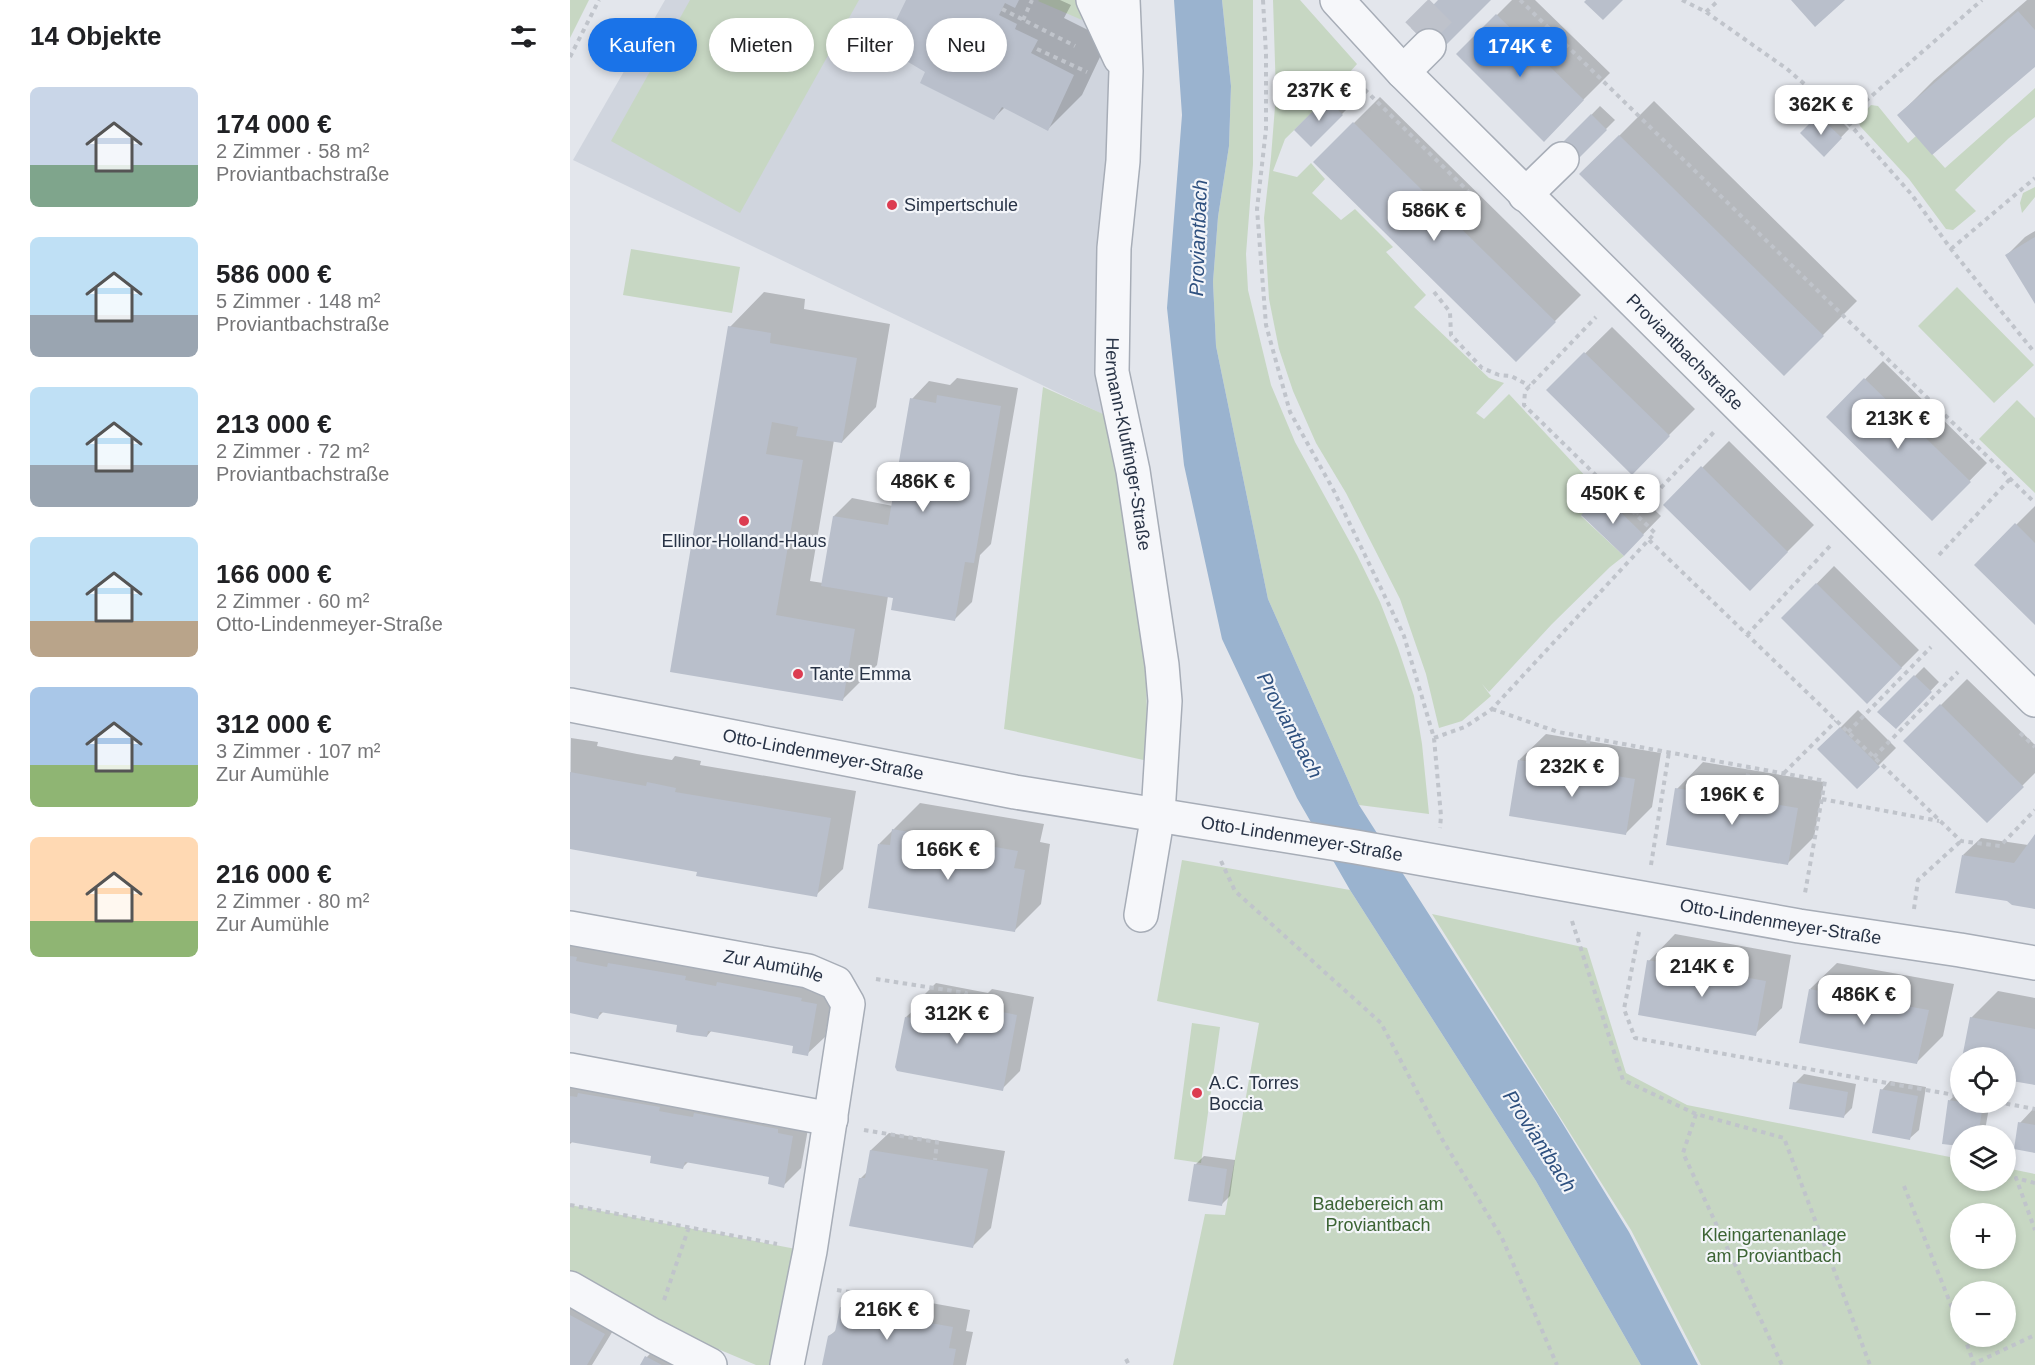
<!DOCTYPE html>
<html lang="de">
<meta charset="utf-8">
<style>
body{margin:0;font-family:Arial,sans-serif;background:#f2f2f2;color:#202124;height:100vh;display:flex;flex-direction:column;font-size:22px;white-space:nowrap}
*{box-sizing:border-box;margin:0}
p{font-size:20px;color:#757577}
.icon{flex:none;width:33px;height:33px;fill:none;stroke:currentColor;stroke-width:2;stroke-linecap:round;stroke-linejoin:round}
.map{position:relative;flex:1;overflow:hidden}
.details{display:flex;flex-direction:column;background:#fff;width:570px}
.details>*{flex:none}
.top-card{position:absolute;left:18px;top:18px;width:570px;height:54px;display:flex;gap:12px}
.fabs{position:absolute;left:1380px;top:1047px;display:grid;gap:12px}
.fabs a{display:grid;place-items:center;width:66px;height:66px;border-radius:50%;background:#fff;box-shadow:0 3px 9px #0003;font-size:30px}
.price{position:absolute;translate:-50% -51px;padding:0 14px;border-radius:12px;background:#fff;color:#222;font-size:20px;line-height:39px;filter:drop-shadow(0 2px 3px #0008)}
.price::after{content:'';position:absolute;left:50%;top:36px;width:18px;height:14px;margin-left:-9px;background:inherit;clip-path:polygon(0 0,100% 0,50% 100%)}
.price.on{background:#1a73e8;color:#fff}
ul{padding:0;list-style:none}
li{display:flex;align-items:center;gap:18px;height:150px;padding:0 30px}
li span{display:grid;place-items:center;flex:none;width:168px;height:120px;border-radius:9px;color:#555}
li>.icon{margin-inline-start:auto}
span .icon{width:72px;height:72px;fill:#fffc;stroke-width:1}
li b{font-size:26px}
h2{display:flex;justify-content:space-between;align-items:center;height:72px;padding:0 30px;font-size:26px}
.tag{padding:0 21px;border-radius:27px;background:#fff;box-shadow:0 3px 9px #0003;font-size:21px;line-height:54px}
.tag.on{background:#1a73e8;color:#fff}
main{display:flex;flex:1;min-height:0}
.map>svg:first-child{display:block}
</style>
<main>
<section class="details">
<h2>14 Objekte<svg class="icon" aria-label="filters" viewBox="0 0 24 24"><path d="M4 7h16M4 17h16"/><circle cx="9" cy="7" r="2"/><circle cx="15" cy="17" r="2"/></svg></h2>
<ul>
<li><span style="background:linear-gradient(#c9d6e8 65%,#7fa58c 0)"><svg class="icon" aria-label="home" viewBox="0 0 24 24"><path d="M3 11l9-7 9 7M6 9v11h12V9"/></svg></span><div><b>174 000 €</b><p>2 Zimmer · 58 m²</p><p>Proviantbachstraße</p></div></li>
<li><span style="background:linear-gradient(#bfe0f5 65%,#9aa5b1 0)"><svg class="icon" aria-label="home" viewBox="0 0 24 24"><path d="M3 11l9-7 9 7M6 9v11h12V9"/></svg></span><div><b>586 000 €</b><p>5 Zimmer · 148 m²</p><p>Proviantbachstraße</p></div></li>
<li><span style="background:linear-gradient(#bfe0f5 65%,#9aa5b1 0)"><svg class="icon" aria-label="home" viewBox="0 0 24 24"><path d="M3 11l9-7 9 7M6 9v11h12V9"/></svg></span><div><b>213 000 €</b><p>2 Zimmer · 72 m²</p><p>Proviantbachstraße</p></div></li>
<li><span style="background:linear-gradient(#bfe0f5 70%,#b9a48a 0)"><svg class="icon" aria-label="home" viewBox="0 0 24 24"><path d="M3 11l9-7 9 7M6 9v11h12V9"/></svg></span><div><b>166 000 €</b><p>2 Zimmer · 60 m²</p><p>Otto-Lindenmeyer-Straße</p></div></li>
<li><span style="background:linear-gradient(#a9c7e8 65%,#8fb573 0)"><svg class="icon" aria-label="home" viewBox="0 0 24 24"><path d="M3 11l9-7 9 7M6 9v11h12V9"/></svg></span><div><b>312 000 €</b><p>3 Zimmer · 107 m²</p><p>Zur Aumühle</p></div></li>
<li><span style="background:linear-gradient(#ffd9b3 70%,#8fb573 0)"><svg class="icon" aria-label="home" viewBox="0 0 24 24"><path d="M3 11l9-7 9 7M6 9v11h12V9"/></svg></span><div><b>216 000 €</b><p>2 Zimmer · 80 m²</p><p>Zur Aumühle</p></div></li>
</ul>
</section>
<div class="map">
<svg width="1465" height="1365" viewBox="0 0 1465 1365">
<rect width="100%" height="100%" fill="#e3e6ec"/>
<path fill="#d0d5de" d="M 95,0 L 553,0 L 551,423 L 3,160 Z"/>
<path fill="#c7d7c3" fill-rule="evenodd" d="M 0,0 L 19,0 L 0,38 Z
M 120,0 L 289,0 L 170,213 L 41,141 Z
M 469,0 L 507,0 L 512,20 L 468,1 Z
M 652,0 L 683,0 L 683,164 L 676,254 L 678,290 L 701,385 L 725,442 L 787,555 L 810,602 L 828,648 L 844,696 L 852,744 L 859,814 L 789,805 L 698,599 L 646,346 L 643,282 L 648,217 L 659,146 L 661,86 Z
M 703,0 L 730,0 L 787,64 L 757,98 L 715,139 L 703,171 L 727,177 L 741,163 L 755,179 L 742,193 L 771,220 L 785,209 L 823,247 L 816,252 L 856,295 L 844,307 L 919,378 L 934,383 L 906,413 L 914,419 L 939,394 L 1032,494 L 1011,516 L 1054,556 L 1040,567 L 982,624 L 919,692 L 912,684 L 921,696 L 892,721 L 869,728 L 856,674 L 830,599 L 776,493 L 746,443 L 723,391 L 709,349 L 699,299 L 694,218 L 701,157 L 706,94 Z
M 1465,88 L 1465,117 L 1439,138 L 1385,190 L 1406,211 L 1383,230 L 1376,229 L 1339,179 L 1290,126 L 1288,119 L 1301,105 L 1308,106 L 1338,143 L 1346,136 L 1375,168 Z
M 1465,187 L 1465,197 L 1452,213 L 1450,203 L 1453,193 Z
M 61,249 L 170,267 L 162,313 L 53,295 Z
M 1387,287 L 1464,365 L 1424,403 L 1348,326 Z
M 473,387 L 542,418 L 575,632 L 578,761 L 434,729 Z
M 1447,400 L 1465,418 L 1465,493 L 1409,439 Z
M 612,860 L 780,890 L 966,1181 L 1071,1365 L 603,1365 L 635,1214 L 655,1215 L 689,1023 L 587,1001 Z
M 862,914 L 1017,948 L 1056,1073 L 1117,1105 L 1390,1159 L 1390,1180 L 1436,1180 L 1436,1168 L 1465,1174 L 1465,1365 L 1131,1365 L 1061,1230 ZM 1390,1214 L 1436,1214 L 1436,1258 L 1390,1258 ZM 1390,1292 L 1436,1292 L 1436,1336 L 1390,1336 Z
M 622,1023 L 650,1027 L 631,1163 L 604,1159 Z
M 0,1205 L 226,1249 L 199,1365 L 186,1365 L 86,1323 L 0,1277 Z"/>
<path fill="#9ab3cf" d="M 604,0 L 652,0 L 661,86 L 659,146 L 648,217 L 643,282 L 646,346 L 698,599 L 789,805 L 988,1116 L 1059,1232 L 1128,1365 L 1071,1365 L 966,1181 L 780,890 L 727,798 L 652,639 L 614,465 L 597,308 L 612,115 Z"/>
<path fill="#0003" d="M 338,0 L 490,0 L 501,5 L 494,18 L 538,40 L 512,95 L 478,129 L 435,107 L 424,118 L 357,71 Z
M 942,0 L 965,0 L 1040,73 L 974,139 L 888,54 Z
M 1457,0 L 1465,0 L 1465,65 L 1362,153 L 1329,115 L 1364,80 Z
M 766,91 L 780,106 L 741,145 L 726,130 Z
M 810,97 L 1011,295 L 946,360 L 745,162 Z
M 1084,101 L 1287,301 L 1214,374 L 1011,174 Z
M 1030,106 L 1045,120 L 1000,165 L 986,151 Z
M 1257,107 L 1279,129 L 1254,155 L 1232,133 Z
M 1465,231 L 1465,301 L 1437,255 L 1455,237 Z
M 194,292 L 235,299 L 234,309 L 320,324 L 306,407 L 272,442 L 264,440 L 240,581 L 253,583 L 264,516 L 282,498 L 323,506 L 342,399 L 359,381 L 380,385 L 387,378 L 448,388 L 421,544 L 410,555 L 402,602 L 384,620 L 318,596 L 307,665 L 272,700 L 101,671 L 160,327 Z
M 1042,327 L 1125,409 L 1062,472 L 978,390 Z
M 1313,361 L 1417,463 L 1362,519 L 1258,417 Z
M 1159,441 L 1244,525 L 1180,589 L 1095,505 Z
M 1050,477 L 1091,516 L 1054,554 L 1013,515 Z
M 1465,506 L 1465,623 L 1406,565 Z
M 1264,566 L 1349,650 L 1297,702 L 1213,618 Z
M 1354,667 L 1369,682 L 1326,727 L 1309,712 Z
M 1397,679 L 1465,745 L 1465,773 L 1417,821 L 1335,741 Z
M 1288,710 L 1326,748 L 1287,787 L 1249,749 Z
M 976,734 L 1091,753 L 1082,807 L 1055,834 L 949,760 Z
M 1,738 L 28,742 L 27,746 L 67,754 L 102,760 L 105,756 L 131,761 L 130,765 L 286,791 L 273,869 L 246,895 L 129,871 L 0,847 Z
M 1133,762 L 1254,782 L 1244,837 L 1218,863 L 1107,789 Z
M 350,803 L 474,824 L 470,842 L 480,844 L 471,904 L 444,931 L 309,844 Z
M 1465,837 L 1465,907 L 1442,904 L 1393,855 L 1411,838 L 1458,845 Z
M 1105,934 L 1221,955 L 1212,1008 L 1185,1034 L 1079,961 Z
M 0,935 L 264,987 L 255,1037 L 237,1054 L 224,1045 L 142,1030 L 137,1036 L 109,1024 L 34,1011 L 28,1017 L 0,1012 Z
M 1267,963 L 1384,984 L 1373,1036 L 1346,1063 L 1240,989 Z
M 366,983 L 418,993 L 422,989 L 464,997 L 450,1071 L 432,1089 L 336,1017 L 347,1007 L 348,1001 Z
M 1428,991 L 1465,998 L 1465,1084 L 1436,1079 L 1436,1058 L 1401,1018 Z
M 1234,1074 L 1286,1084 L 1282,1108 L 1273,1117 L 1225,1083 Z
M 0,1075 L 240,1118 L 231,1168 L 213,1186 L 201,1176 L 119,1161 L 113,1167 L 83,1155 L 3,1141 L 0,1144 Z
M 1320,1081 L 1356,1087 L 1349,1130 L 1340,1138 L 1312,1090 Z
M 1388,1092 L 1390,1092 L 1390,1102 L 1420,1102 L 1414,1136 L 1390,1136 L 1390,1145 L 1373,1142 L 1380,1100 Z
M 1465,1107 L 1465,1151 L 1445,1148 L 1450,1123 Z
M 319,1133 L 435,1151 L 421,1228 L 403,1246 L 290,1179 L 298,1171 L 301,1150 Z
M 634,1156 L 665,1160 L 660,1196 L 651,1205 L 625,1165 Z
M 0,1287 L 52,1316 L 22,1365 L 0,1365 Z
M 289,1290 L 400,1310 L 396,1331 L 403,1332 L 396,1365 L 254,1365 L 259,1337 L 268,1328 L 271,1308 Z
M 94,1339 L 141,1365 L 72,1365 L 77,1357 Z"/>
<path fill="#b9bfcb" d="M 336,0 L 449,0 L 445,8 L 435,3 L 429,15 L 447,24 L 445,29 L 468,40 L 461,53 L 504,75 L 478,131 L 432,107 L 424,120 L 350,83 L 355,72 L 313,47 Z
M 868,0 L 921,0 L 867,54 L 841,28 Z
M 1016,0 L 1053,0 L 1033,20 L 1014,2 Z
M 1221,0 L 1275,0 L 1245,27 Z
M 1448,11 L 1465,30 L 1465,67 L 1362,155 L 1327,115 Z
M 926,14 L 1014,100 L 974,142 L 886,54 Z
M 756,98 L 773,115 L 741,147 L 724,130 Z
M 1021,114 L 1037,130 L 1000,167 L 984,151 Z
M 1248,115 L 1272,138 L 1254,157 L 1230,133 Z
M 783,122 L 986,322 L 946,362 L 743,162 Z
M 1049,135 L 1254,336 L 1214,376 L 1009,174 Z
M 1465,237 L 1465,304 L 1435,255 Z
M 158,326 L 201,333 L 200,343 L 287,358 L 272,443 L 226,436 L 228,427 L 202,422 L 196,454 L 233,460 L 206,615 L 285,629 L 273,701 L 100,672 Z
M 1014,352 L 1100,436 L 1062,475 L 976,390 Z
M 1294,378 L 1401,482 L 1362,521 L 1256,417 Z
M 367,395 L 431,406 L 404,563 L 395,562 L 385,621 L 321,610 L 323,598 L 251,586 L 263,516 L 318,525 L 340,398 L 366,403 Z
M 1131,466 L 1218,552 L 1180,591 L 1093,505 Z
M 1032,494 L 1074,535 L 1054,556 L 1011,515 Z
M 1445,523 L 1465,543 L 1465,625 L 1404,565 Z
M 1246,583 L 1332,668 L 1297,704 L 1211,618 Z
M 1344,675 L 1362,692 L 1326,729 L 1307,712 Z
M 1370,704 L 1454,787 L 1417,823 L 1333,741 Z
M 1270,727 L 1310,767 L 1287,789 L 1247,749 Z
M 948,760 L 1065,779 L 1056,835 L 939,816 Z
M 0,772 L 76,786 L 77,782 L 106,788 L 105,792 L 261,818 L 247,897 L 126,876 L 127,872 L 0,849 Z
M 1105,788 L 1228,808 L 1218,865 L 1096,845 Z
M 322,829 L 448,851 L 444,868 L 455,870 L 445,932 L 298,908 L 308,844 L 320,845 Z
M 1465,834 L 1465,909 L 1442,905 L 1437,901 L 1385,893 L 1392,855 L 1444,863 Z
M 0,956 L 7,957 L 6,961 L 37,967 L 38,963 L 116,976 L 115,980 L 146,986 L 147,982 L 232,998 L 231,1001 L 247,1004 L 238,1056 L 222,1053 L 223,1046 L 179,1038 L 138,1031 L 137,1037 L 122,1035 L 106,1032 L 107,1025 L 30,1012 L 28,1019 L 0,1013 Z
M 1077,960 L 1196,981 L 1186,1036 L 1068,1015 Z
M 1239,989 L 1359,1010 L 1347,1064 L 1229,1043 Z
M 346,1000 L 402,1011 L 403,1006 L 447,1015 L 433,1091 L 327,1071 L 325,1067 L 335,1017 L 343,1018 Z
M 1400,1017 L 1465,1029 L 1465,1085 L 1436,1080 L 1436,1058 L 1392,1058 Z
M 1223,1082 L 1278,1092 L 1274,1118 L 1219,1109 Z
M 1310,1089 L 1348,1096 L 1340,1140 L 1302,1133 Z
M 8,1093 L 90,1107 L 89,1111 L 105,1114 L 123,1117 L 124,1113 L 208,1129 L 208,1133 L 223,1136 L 214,1188 L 198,1184 L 199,1177 L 115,1162 L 113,1169 L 96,1166 L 80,1163 L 81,1156 L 0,1142 L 0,1096 L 7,1097 Z
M 1378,1100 L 1413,1105 L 1408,1136 L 1390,1136 L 1390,1146 L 1372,1144 Z
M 1448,1122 L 1465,1125 L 1465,1153 L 1444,1149 Z
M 300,1150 L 418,1169 L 403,1248 L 279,1226 L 289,1178 L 295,1178 Z
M 624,1164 L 657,1169 L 652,1206 L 618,1201 Z
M 270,1307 L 383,1327 L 379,1348 L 386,1349 L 383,1365 L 252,1365 L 258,1336 L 265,1332 Z
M 0,1315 L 35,1334 L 17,1365 L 0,1365 Z
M 75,1356 L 92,1365 L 70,1365 Z"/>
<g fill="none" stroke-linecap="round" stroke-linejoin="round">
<path stroke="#bec2cb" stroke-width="33" stroke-dasharray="33 16" stroke-linecap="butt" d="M 847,34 L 881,0"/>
<g stroke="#a7adb7" stroke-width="36">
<g id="minor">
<path d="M 523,0 L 550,58"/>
<path id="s1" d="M 553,0 L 556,71 L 553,161 L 544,248 L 542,372 L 563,471 L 592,665 L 595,701 L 588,814 L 571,915"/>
<path id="s2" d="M 767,0 L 833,72 L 1465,700"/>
<path d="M 833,72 L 859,46"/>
<path d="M 955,195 L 992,159"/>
<path id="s3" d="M 0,705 L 445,792 L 786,847 L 1229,926 L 1390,950 L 1465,963"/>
<path id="s4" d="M 0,928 L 238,971 L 266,983 L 278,1004 L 240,1251 L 217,1365"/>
<path d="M 0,1070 L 261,1119"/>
<path d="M 0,1288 L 82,1335 L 140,1365"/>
</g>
</g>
<path stroke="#c0c4cb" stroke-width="4" stroke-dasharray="4.5 4.5" stroke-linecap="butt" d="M 693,0 L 696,54 L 696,129 L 687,209 L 696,325 L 720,412 L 764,491 L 834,636 L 864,738 L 871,816 L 870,828
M 950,0 L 1465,503
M 1112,0 L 1136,12 L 1217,69 L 1275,119 L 1342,195 L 1381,249 L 1465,353
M 432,9 L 505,46
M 1136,12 L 1149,0
M 453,20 L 462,0
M 467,49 L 517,72
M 0,57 L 29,0
M 788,83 L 905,198
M 1275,119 L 1412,0
M 1381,249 L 1465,178
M 864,292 L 880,312 L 881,335 L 912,368 L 929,375 L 941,376 L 960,386
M 1066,514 L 1144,432
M 1079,540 L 1391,841 L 1430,846 L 1465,810
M 1369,555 L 1440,479
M 1177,635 L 1260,546
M 922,709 L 988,732 L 1255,781 L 1235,893
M 1278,732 L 1361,647
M 1450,733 L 1465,747
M 864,738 L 895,727 L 922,709 L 1085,533 L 954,405 L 955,391 L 1026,317
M 1304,757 L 1388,672
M 1014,761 L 1019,738
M 1214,773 L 1266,721
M 1176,787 L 1179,767
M 1252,799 L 1369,821
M 651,861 L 665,891 L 811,1023 L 872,1139 L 932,1238 L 987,1365
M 1081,865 L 1099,752
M 1344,909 L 1348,880 L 1391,841
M 1002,921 L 1053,1080 L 1126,1114 L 1214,1138 L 1300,1365
M 1069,932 L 1054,1009 L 1065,1038 L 1390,1096
M 306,979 L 396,993 L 394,1010
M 1427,1102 L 1465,1109
M 1126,1114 L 1113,1153 L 1212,1365
M 294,1130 L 367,1142 L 365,1160
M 1465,1183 L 1446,1178 L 1465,1230
M 1334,1186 L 1390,1328
M 0,1205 L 207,1244
M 267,1290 L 337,1301 L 334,1318
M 94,1300 L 119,1227
M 1394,1336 L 1404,1364
M 556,1359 L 559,1365
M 1401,1365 L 1465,1335"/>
<use href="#minor" stroke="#f6f7fa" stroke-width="33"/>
</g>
<g fill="#dc3c51" stroke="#f3f5f9" stroke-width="2">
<circle cx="322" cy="205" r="6"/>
<circle cx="174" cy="521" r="6"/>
<circle cx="228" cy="674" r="6"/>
<circle cx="627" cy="1093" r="6"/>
</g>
<g text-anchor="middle" stroke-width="4.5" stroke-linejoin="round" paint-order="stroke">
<g font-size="18" fill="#283346" stroke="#f3f5f9" text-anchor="start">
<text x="334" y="211">Simpertschule</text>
<text x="174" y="547" text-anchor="middle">Ellinor-Holland-Haus</text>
<text x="240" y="680">Tante Emma</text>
<text x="639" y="1089">A.C. Torres<tspan x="639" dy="21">Boccia</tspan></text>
</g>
<g font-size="18" fill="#283346" stroke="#f3f5f9">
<text dy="6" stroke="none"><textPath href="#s2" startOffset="495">Proviantbachstraße</textPath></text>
<text dy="6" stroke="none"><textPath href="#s1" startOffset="446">Hermann-Kluftinger-Straße</textPath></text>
<text dy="6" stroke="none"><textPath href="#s3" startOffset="258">Otto-Lindenmeyer-Straße</textPath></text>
<text dy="6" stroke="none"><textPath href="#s3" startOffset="744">Otto-Lindenmeyer-Straße</textPath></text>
<text dy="6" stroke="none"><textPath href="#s3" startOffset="1230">Otto-Lindenmeyer-Straße</textPath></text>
<text dy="6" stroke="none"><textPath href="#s4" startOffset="207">Zur Aumühle</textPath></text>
</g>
<g font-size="18" fill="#3c6434" stroke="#f3f5f9">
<text x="808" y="1210">Badebereich am<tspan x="808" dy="21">Proviantbach</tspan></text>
<text x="1204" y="1241">Kleingartenanlage<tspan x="1204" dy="21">am Proviantbach</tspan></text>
</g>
<g font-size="20" font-style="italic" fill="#2e507f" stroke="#f3f5f9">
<text transform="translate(628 238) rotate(-88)" y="7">Proviantbach</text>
<text transform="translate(720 725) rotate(62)" y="7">Proviantbach</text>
<text transform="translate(970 1141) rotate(57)" y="7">Proviantbach</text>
</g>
</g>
</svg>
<div class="fabs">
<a><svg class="icon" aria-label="locate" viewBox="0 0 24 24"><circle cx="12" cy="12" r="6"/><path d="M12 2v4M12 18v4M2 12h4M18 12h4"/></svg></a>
<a><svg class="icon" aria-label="layers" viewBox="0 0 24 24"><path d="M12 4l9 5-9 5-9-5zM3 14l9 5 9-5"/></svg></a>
<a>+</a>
<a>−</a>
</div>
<b class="price on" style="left:950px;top:78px">174K €</b>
<b class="price" style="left:749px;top:122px">237K €</b>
<b class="price" style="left:1251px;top:136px">362K €</b>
<b class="price" style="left:864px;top:242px">586K €</b>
<b class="price" style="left:1328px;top:450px">213K €</b>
<b class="price" style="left:353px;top:513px">486K €</b>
<b class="price" style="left:1043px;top:525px">450K €</b>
<b class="price" style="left:1002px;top:798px">232K €</b>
<b class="price" style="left:1162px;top:826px">196K €</b>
<b class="price" style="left:378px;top:881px">166K €</b>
<b class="price" style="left:1132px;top:998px">214K €</b>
<b class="price" style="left:1294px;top:1026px">486K €</b>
<b class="price" style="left:387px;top:1045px">312K €</b>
<b class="price" style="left:317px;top:1341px">216K €</b>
<div class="top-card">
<a class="tag on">Kaufen</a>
<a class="tag">Mieten</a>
<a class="tag">Filter</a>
<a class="tag">Neu</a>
</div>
</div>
</main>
